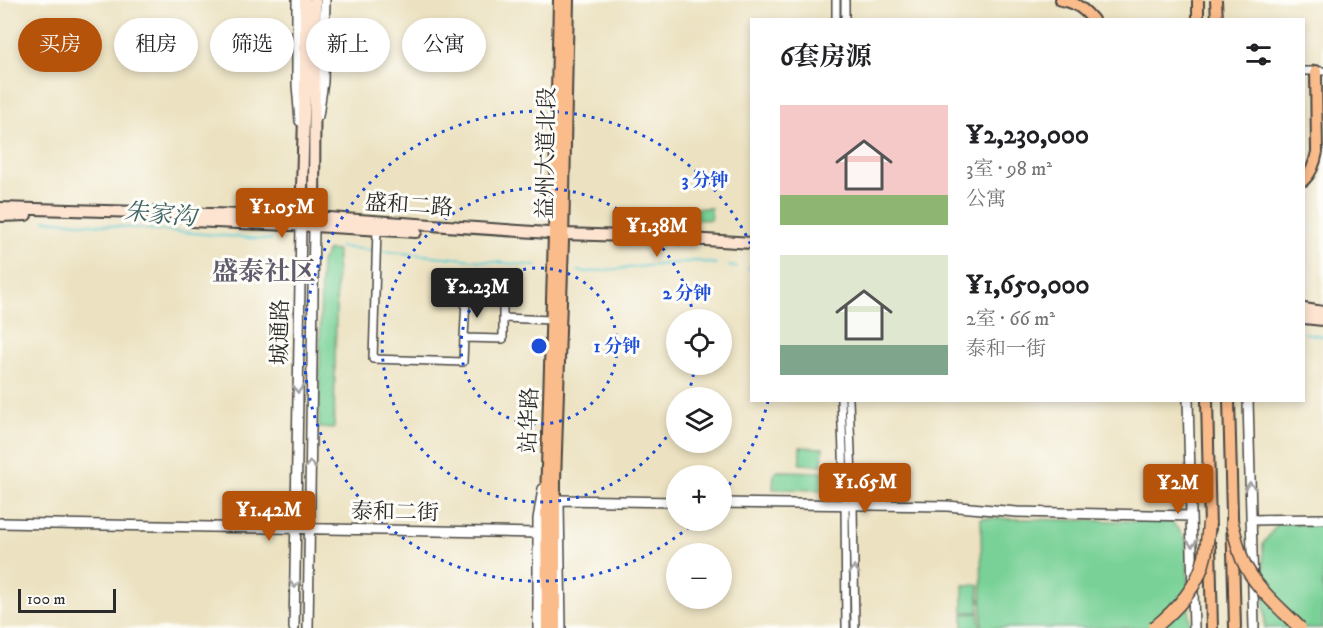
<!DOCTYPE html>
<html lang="zh">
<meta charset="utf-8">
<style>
body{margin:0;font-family:"IM FELL DW Pica","Noto Serif SC",serif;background:#f6f6f6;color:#202124;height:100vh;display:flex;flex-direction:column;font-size:22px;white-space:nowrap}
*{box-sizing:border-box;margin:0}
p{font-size:20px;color:#757577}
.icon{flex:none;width:33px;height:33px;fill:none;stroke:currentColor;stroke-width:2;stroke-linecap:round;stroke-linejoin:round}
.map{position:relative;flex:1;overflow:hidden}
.drawer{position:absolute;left:750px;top:18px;width:555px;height:384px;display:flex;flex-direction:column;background:#fff;border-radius:0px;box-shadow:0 3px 9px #0003}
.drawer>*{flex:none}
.top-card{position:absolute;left:18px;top:18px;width:570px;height:54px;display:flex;gap:12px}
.buttons{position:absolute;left:666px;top:309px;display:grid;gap:12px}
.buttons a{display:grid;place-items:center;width:66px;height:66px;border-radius:50%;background:#fff;box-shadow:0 3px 9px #0003;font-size:30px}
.scale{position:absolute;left:18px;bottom:15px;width:98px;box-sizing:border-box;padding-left:6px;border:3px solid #2b2b2b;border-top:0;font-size:16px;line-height:21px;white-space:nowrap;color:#2b2b2b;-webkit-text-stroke:4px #fdfcf7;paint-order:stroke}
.price{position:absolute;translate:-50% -51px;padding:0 14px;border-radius:6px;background:#b45309;color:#fff;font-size:20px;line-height:39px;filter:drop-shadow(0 2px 3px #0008)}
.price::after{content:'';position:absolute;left:50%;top:36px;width:18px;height:14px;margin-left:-9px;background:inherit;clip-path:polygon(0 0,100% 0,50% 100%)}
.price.active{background:#222;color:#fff}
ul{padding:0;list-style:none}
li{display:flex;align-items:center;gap:18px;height:150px;padding:0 30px}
li span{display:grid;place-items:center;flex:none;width:168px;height:120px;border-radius:0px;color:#555}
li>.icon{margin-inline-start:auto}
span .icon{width:72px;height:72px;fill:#fffc;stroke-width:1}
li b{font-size:26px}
h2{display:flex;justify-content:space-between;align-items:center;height:72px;padding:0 30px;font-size:26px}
.chip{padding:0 21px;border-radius:27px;background:#fff;box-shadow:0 3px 9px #0003;font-size:21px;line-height:54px}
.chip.active{background:#b45309;color:#fff}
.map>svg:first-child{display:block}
</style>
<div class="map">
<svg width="1323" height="628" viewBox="0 0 1323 628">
<rect width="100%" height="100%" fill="#fdfcf7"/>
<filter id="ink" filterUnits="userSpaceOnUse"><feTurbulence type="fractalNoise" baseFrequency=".0167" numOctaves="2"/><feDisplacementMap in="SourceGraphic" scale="12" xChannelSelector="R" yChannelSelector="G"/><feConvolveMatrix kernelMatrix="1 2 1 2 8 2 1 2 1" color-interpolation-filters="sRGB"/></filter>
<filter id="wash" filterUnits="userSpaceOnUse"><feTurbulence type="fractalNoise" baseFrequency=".008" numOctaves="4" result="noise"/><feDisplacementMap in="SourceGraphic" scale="24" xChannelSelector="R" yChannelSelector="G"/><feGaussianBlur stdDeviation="1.35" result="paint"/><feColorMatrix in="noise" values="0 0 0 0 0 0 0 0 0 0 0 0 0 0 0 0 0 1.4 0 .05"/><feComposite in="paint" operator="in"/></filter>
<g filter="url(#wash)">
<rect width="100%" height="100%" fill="#ece2c1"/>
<path fill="#79d197" stroke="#527e61" stroke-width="1.5" d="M 692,208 L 711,208 L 711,220 L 692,219 Z
M 328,250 L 337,251 L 334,428 L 319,428 L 321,262 Z
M 800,447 L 823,448 L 822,465 L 800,464 Z
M 776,471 L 826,472 L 826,490 L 773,489 L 774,474 Z
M 981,518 L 1172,522 L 1186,539 L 1190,628 L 982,628 Z
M 1278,523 L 1323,524 L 1323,628 L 1265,628 L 1263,544 Z
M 963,585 L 979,585 L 979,612 L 963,612 Z
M 979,613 L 980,628 L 963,628 L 963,614 Z"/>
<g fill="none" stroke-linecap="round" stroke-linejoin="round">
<path stroke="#5bc8d0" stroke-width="2" d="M 45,220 L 272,240
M 339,247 L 537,266
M 729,266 L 736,267
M 748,268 L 752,269
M 578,271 L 588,272 L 696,261 L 716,264
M 1304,333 L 1323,336"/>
</g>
</g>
<g filter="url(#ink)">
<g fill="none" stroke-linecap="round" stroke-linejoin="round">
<g stroke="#484642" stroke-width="10">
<path id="minor" d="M 836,0 L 836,20
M 845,0 L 845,20
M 1304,71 L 1323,71
M 377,230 L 373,359 L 463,362 L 464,338 L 503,339 L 503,318
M 464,338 L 466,299 L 503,300 L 503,318 L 551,320
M 841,400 L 845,505 L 846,628
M 849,400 L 853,505 L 855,628"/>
</g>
<g stroke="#484642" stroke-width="12">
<path id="tertiary" d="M 297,0 L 297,85 L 300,121
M 318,116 L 323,82 L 325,0
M 1188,400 L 1194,628
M 1248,400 L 1254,628
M 559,500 L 676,502
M 722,503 L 947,506 L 1017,512 L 1191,516
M 559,504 L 561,628
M 1251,520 L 1323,519
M 0,523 L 538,533
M 294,628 L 301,225
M 308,628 L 314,226
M 538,628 L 538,519 L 543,489"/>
</g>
<g stroke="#484642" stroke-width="14">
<path id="secondary" d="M 0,208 L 314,217 L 563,234 L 659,237 L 752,243
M 0,216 L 26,215
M 191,221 L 314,226 L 416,232
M 314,222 L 315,0
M 301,225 L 305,79 L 305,0
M 1304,309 L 1323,312
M 1304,318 L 1323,320"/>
</g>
<g stroke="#484642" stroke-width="14">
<path id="primary" d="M 1061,0 C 1075,2 1084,9 1093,20
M 1304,180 C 1312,172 1315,163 1317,152 L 1316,71
M 1207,400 L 1210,529
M 1229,400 L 1235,628
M 1210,545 L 1212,628
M 547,628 L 546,500 L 554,233 L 559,0
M 555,628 L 555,481 L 563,241 L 568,0"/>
</g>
<use href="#minor" stroke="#fff" stroke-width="7"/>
<use href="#tertiary" stroke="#fff" stroke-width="9"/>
<use href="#secondary" stroke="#fde4d1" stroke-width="10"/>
<use href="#primary" stroke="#fabc8b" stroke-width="10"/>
<g stroke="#484642" stroke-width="14" stroke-linecap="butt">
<path id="primary-bridge" d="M 1198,0 L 1198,20
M 1216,0 L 1217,20"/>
</g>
<g stroke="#484642" stroke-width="15" stroke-linecap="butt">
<path id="trunk-bridge" d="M 1232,523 C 1235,535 1238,548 1242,559 C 1254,587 1279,607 1300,628
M 1154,628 C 1177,609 1199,586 1205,556 C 1207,545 1208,534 1209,523"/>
</g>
<use href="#primary-bridge" stroke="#fabc8b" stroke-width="10"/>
<use href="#trunk-bridge" stroke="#fabc8b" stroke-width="12"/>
</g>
<defs><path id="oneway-chevron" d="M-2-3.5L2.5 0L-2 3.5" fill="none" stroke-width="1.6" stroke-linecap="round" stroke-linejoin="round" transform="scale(1.5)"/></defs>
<g stroke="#a0a0a0">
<use href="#oneway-chevron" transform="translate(298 389) rotate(91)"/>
<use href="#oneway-chevron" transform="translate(310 465) rotate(-89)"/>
<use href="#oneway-chevron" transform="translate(1250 486) rotate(-92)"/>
<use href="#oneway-chevron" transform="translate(1192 543) rotate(88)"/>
<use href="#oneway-chevron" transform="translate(854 570) rotate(-91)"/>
<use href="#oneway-chevron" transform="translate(295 584) rotate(91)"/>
</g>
</g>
<g fill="none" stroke="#1d4ed8" stroke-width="3" stroke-dasharray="3 6">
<circle cx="539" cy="346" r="78"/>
<path d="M695 365A157 157 0 0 1 687 397M676 422A157 157 0 1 1 694 319"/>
<path d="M768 401A235 235 0 0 1 722 494M696 521A235 235 0 1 1 751 245"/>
</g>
<g text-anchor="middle" stroke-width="6" stroke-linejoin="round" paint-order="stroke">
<g font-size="22" fill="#2b2b2b" stroke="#fdfcf7">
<text transform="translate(545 153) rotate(-89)" y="8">益州大道北段</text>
<text transform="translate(409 204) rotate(4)" y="8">盛和二路</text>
<text transform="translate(279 332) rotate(-89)" y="8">城通路</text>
<text transform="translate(528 420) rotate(-88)" y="8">站华路</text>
<text transform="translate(395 511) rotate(1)" y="8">泰和二街</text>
</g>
<g font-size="24" font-style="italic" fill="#3c6265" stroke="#fdfcf7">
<text transform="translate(160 214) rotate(5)" y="8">朱家沟</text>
</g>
<g font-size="26" font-weight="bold" fill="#605c6d" stroke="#fdfcf7">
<text x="264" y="280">盛泰社区</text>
</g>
</g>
<circle cx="539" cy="346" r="9" fill="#1d4ed8" stroke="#fdfcf7" stroke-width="3"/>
<g font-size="18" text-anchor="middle" font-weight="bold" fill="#1d4ed8" stroke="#fdfcf7" stroke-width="6" stroke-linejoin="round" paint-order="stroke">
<text x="705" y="186">3 分钟</text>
<text x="687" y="299">2 分钟</text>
<text x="617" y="352">1 分钟</text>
</g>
</svg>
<div class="buttons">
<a><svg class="icon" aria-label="locate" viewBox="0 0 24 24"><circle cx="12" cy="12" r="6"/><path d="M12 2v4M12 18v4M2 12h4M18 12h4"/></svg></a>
<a><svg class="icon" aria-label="layers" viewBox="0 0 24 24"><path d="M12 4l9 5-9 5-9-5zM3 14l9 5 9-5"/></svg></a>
<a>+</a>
<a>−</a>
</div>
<div class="scale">100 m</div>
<b class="price" style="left:282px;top:239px">¥1.05M</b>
<b class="price" style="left:657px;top:258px">¥1.38M</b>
<b class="price active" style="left:477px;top:319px">¥2.23M</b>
<b class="price" style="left:865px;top:514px">¥1.65M</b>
<b class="price" style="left:1178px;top:515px">¥2M</b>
<b class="price" style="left:269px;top:542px">¥1.42M</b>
<div class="top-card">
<a class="chip active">买房</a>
<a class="chip">租房</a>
<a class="chip">筛选</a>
<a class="chip">新上</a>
<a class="chip">公寓</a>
</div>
<section class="drawer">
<h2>6套房源<svg class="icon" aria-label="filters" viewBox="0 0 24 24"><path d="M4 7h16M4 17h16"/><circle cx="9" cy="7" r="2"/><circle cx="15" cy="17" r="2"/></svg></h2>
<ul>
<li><span style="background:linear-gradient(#f6c9c9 75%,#8fb573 0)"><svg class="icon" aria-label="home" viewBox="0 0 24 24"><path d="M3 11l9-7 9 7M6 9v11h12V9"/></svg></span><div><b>¥2,230,000</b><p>3室 · 98 m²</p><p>公寓</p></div></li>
<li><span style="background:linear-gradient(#dfe7d0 75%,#7fa58c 0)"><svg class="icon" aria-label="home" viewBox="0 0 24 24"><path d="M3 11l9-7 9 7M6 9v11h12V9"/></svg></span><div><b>¥1,650,000</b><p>2室 · 66 m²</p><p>泰和一街</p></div></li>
</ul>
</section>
</div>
